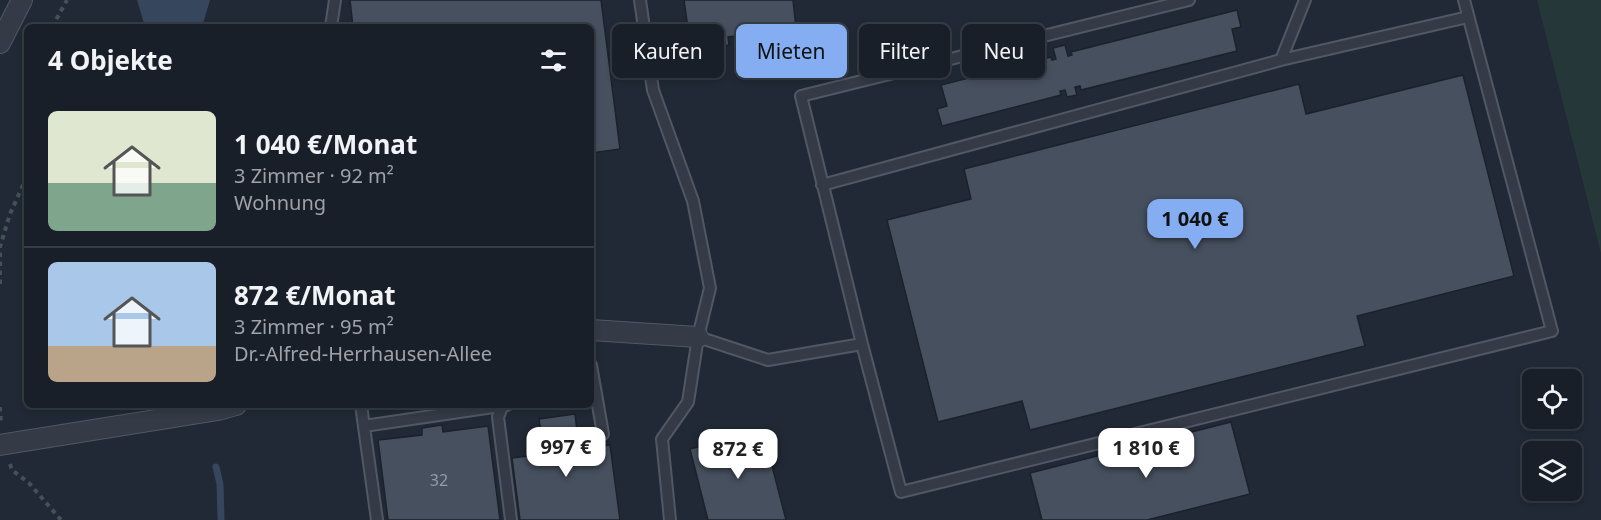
<!DOCTYPE html>
<html lang="de">
<meta charset="utf-8">
<style>
body{margin:0;font-family:"Noto Sans",sans-serif;background:#252c34;color:#f1f3f6;height:100vh;display:flex;flex-direction:column;font-size:22px;white-space:nowrap}
*{box-sizing:border-box;margin:0}
p{font-size:20px;color:#9fa2a8}
.icon{flex:none;width:33px;height:33px;fill:none;stroke:currentColor;stroke-width:2;stroke-linecap:round;stroke-linejoin:round}
.map{position:relative;flex:1;overflow:hidden}
.panel{position:absolute;left:24px;top:24px;width:570px;height:384px;display:flex;flex-direction:column;background:#181f28;border-radius:9px;box-shadow:0 3px 9px #0003,0 0 0 2px #363d45}
.panel>*{flex:none}
.guide{position:absolute;left:612px;top:24px;width:570px;height:54px;display:flex;gap:12px}
.buttons{position:absolute;left:1522px;top:369px;display:grid;gap:12px}
.buttons a{display:grid;place-items:center;width:60px;height:60px;border-radius:9px;background:#181f28;box-shadow:0 3px 9px #0003,0 0 0 2px #363d45;font-size:30px}
.price{position:absolute;translate:-50% -51px;padding:0 14px;border-radius:12px;background:#fff;color:#222;font-size:20px;line-height:39px;filter:drop-shadow(0 2px 3px #0008)}
.price::after{content:'';position:absolute;left:50%;top:36px;width:18px;height:14px;margin-left:-9px;background:inherit;clip-path:polygon(0 0,100% 0,50% 100%)}
.price.selected{background:#84adf2;color:#111}
ul{padding:0;list-style:none}
li{display:flex;align-items:center;gap:18px;height:150px;padding:0 24px}
li+li{border-top:2px solid #363d45}
li span{display:grid;place-items:center;flex:none;width:168px;height:120px;border-radius:9px;color:#555}
li>.icon{margin-inline-start:auto}
span .icon{width:72px;height:72px;fill:#fffc;stroke-width:1}
li b{font-size:26px}
h2{display:flex;justify-content:space-between;align-items:center;height:72px;padding:0 24px;font-size:26px}
.pill{padding:0 21px;border-radius:9px;background:#181f28;box-shadow:0 3px 9px #0003,0 0 0 2px #363d45;font-size:21px;line-height:54px}
.pill.selected{background:#84adf2;color:#111}
.map>svg:first-child{display:block}
</style>
<div class="map">
<svg width="1601" height="520" viewBox="0 0 1601 520">
<rect width="100%" height="100%" fill="#202935"/>
<path fill="#253738" d="M 1537,0 L 1601,0 L 1601,254 Z"/>
<path fill="#36465d" d="M 137,0 L 210,0 L 202,27 L 145,27 Z"/>
<g fill="none" stroke-linecap="round" stroke-linejoin="round">
<path stroke="#36465d" stroke-width="7" d="M 216,467 L 220,484 L 221,520"/>
</g>
<path fill="#47505f" stroke="#1b222c" stroke-width="1.5" d="M 350,0 L 601,0 L 620,149 L 591,153 L 591,27 L 353,27 Z
M 684,0 L 793,0 L 796,28 L 728,37 L 729,45 L 691,50 Z
M 1237,10 L 1241,27 L 1232,29 L 1237,51 L 1081,90 L 1080,86 L 1075,87 L 1077,95 L 1067,97 L 1065,90 L 1060,91 L 1061,95 L 942,126 L 937,109 L 947,106 L 941,85 L 1051,57 L 1052,60 L 1056,59 L 1053,48 L 1065,45 L 1068,56 L 1072,55 L 1071,52 Z
M 1463,75 L 1514,276 L 1357,316 L 1365,346 L 1030,430 L 1022,401 L 938,422 L 887,220 L 971,199 L 964,169 L 1299,84 L 1306,114 Z
M 575,414 L 579,449 L 610,445 L 620,520 L 520,520 L 512,458 L 544,454 L 539,419 Z
M 1231,422 L 1250,494 L 1147,520 L 1042,520 L 1030,473 Z
M 442,425 L 443,432 L 488,426 L 500,520 L 388,520 L 378,440 L 422,435 L 422,428 Z
M 763,431 L 786,520 L 708,520 L 690,449 Z"/>
<g fill="none" stroke-linecap="round" stroke-linejoin="round">
<g stroke="#515864" stroke-width="14">
<path id="service" d="M 640,0 L 653,90 L 693,201 L 710,288 L 698,337 L 688,402 L 662,439 L 670,520
M 1189,0 L 801,96 L 862,344 L 901,492 L 1552,331 L 1464,0
M 331,27 L 335,0
M 1281,60 L 1468,17
M 822,185 L 1281,60 L 1305,0
M 698,337 L 768,360 L 862,344
M 591,365 L 603,434
M 361,405 L 377,520
M 503,405 L 498,417 L 511,520
M 364,426 L 507,405"/>
</g>
<g stroke="#515864" stroke-width="22">
<path id="minor" d="M 0,43 L 22,0
M 591,330 L 698,337
M 0,445 L 218,410 L 236,405"/>
</g>
<path stroke="#425356" stroke-width="4" stroke-dasharray="4.5 4.5" stroke-linecap="butt" d="M 52,27 L 67,0
M 0,284 L 0,247 L 10,214 L 27,176
M 0,407 L 1,424
M 10,464 L 12,470 L 29,483 L 61,520"/>
<use href="#service" stroke="#343b46" stroke-width="10"/>
<use href="#minor" stroke="#343b46" stroke-width="20"/>
</g>
<g text-anchor="middle" stroke-width="4.5" stroke-linejoin="round" paint-order="stroke">
<g font-size="16" fill="#949caa">
<text x="439" y="486">32</text>
</g>
</g>
</svg>
<div class="buttons">
<a><svg class="icon" aria-label="locate" viewBox="0 0 24 24"><circle cx="12" cy="12" r="6"/><path d="M12 2v4M12 18v4M2 12h4M18 12h4"/></svg></a>
<a><svg class="icon" aria-label="layers" viewBox="0 0 24 24"><path d="M12 4l9 5-9 5-9-5zM3 14l9 5 9-5"/></svg></a>
</div>
<b class="price selected" style="left:1195px;top:250px">1 040 €</b>
<b class="price" style="left:566px;top:478px">997 €</b>
<b class="price" style="left:1146px;top:479px">1 810 €</b>
<b class="price" style="left:738px;top:480px">872 €</b>
<div class="guide">
<a class="pill">Kaufen</a>
<a class="pill selected">Mieten</a>
<a class="pill">Filter</a>
<a class="pill">Neu</a>
</div>
<section class="panel">
<h2>4 Objekte<svg class="icon" aria-label="filters" viewBox="0 0 24 24"><path d="M4 7h16M4 17h16"/><circle cx="9" cy="7" r="2"/><circle cx="15" cy="17" r="2"/></svg></h2>
<ul>
<li><span style="background:linear-gradient(#dfe7d0 60%,#7fa58c 0)"><svg class="icon" aria-label="home" viewBox="0 0 24 24"><path d="M3 11l9-7 9 7M6 9v11h12V9"/></svg></span><div><b>1 040 €/Monat</b><p>3 Zimmer · 92 m²</p><p>Wohnung</p></div></li>
<li><span style="background:linear-gradient(#a9c7e8 70%,#b9a48a 0)"><svg class="icon" aria-label="home" viewBox="0 0 24 24"><path d="M3 11l9-7 9 7M6 9v11h12V9"/></svg></span><div><b>872 €/Monat</b><p>3 Zimmer · 95 m²</p><p>Dr.-Alfred-Herrhausen-Allee</p></div></li>
</ul>
</section>
</div>
